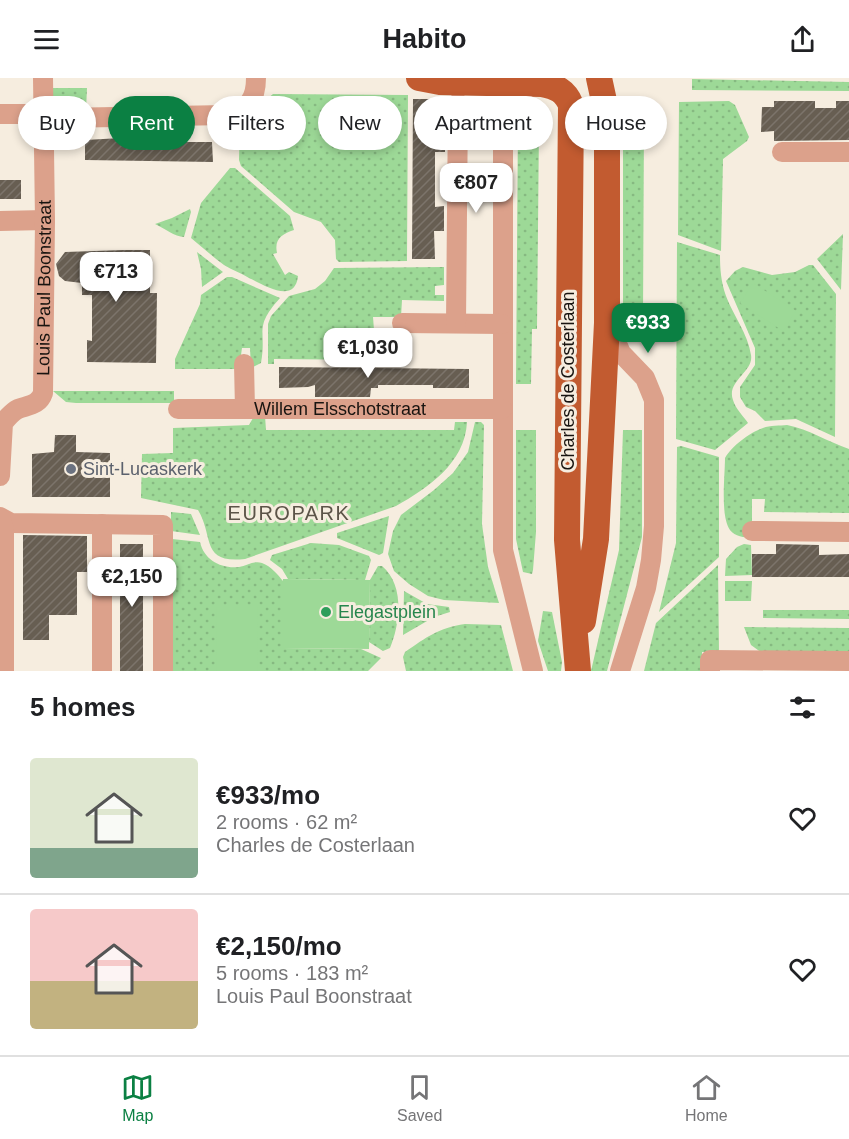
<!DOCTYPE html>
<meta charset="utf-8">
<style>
body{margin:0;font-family:Arial,sans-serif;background:#f6f6f6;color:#202124;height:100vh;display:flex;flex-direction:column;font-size:22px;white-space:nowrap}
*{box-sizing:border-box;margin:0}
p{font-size:20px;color:#757577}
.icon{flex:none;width:33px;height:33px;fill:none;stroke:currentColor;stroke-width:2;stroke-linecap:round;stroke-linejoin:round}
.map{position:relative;height:593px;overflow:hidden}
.sheet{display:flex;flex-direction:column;background:#fff;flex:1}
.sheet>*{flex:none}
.guide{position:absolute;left:18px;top:18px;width:813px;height:54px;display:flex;gap:12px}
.price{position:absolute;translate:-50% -51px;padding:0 14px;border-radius:12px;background:#fff;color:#222;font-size:20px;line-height:39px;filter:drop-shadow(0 2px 3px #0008)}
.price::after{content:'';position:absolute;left:50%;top:36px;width:18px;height:14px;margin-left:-9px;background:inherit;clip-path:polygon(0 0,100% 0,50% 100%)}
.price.current{background:#0b8043;color:#fff}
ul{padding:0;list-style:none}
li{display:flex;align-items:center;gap:18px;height:150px;padding:0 30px}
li+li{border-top:2px solid #e0e0e0}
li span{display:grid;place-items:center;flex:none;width:168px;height:120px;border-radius:6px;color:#555}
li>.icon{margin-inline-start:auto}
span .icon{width:72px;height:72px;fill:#fffc;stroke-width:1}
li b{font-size:26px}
h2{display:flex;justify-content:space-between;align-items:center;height:72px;padding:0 30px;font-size:26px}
.chip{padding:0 21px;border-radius:27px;background:#fff;box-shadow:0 3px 9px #0003;font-size:21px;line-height:54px}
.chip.current{background:#0b8043;color:#fff}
header{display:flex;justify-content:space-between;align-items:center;height:78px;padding:0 30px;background:#fff;font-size:27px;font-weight:700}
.tab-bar{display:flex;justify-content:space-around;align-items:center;height:84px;border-top:2px solid #e0e0e0;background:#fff;font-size:16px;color:#757577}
.tab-bar a{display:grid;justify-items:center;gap:3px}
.tab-bar .current{color:#0b8043}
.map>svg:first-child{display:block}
</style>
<header><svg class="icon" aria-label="menu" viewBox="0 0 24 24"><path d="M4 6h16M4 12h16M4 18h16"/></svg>Habito<svg class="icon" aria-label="share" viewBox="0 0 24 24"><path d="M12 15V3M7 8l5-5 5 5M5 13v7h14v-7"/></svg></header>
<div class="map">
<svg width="849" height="593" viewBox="0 0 849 593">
<defs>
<pattern id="grass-dots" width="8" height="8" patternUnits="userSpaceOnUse" patternTransform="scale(1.5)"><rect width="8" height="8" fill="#9dd997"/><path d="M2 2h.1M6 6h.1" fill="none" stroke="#86b981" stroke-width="1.8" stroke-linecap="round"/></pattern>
<pattern id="building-hatch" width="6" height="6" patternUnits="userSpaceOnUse" patternTransform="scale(1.5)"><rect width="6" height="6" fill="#675e52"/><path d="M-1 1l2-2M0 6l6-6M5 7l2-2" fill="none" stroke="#7c746b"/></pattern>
</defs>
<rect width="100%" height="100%" fill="#f6eddf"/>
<path fill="url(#grass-dots)" d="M 692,1 L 849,4 L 849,13 L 692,12 Z
M 49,10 L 87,10 L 86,33 L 62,34 L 51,23 Z
M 273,16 L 408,17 L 407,183 L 339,184 L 336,181 L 335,162 L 321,144 L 294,134 L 241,88 L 239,82 L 240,43 Z
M 729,23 L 735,27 L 749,59 L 747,63 L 723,81 L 721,173 L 678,157 L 679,24 Z
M 633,36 L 639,36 L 644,43 L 643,239 L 640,251 L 629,258 L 625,258 L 623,254 L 623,47 L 624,42 Z
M 518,39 L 533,39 L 533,48 L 539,48 L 537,251 L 532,251 L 531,306 L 516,306 Z
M 230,90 L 235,90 L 290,138 L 294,152 C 282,156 274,161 277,175 L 273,176 L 285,197 L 289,194 L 298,198 C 295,227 264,207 249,200 C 241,195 232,192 224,187 C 213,179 202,169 191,160 L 201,125 Z
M 190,131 L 191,134 L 184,159 C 175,159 164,150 155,146 L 172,140 Z
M 843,156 L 841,212 L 817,181 Z
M 677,164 L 720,177 C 720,191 721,204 726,218 C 733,237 748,256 751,277 C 754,294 726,303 733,322 C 735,330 744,339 748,345 L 715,372 L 676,361 Z
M 197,174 L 223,194 L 202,209 L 201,191 Z
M 809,187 L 813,187 L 836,216 L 835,359 L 796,341 L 765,343 L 755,333 L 746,329 L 740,319 L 740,309 L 755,287 L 755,270 L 726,203 L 735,193 L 743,189 L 772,197 L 795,194 Z
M 444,189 L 444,207 L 435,208 L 435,217 L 444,217 L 444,223 L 402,222 L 401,239 L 373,239 L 374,252 L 401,252 L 382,282 L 274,281 L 274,286 L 268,286 L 268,246 L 271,238 L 289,218 L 315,211 L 325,203 L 334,190 Z
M 227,199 L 232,199 L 280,220 C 253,250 267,252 261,285 L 251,290 L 250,270 L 242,270 L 239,291 L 175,291 L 175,281 L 200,226 L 201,217 Z
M 53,313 L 174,313 L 174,325 L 76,325 L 66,324 Z
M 265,338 L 266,352 L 454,352 L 455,344 L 467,344 C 465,385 428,410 396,428 L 245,481 C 200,486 214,458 198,432 L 141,420 L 142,376 L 173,375 L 173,350 L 249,347 L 253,340 Z
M 475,344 L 481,344 L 484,347 L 482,446 L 488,489 L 499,525 L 444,522 L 428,518 L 409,506 L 394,493 L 388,476 L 393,453 L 401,437 L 434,412 L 453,395 L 468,374 Z
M 787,347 C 809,351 828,364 849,371 L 849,435 L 764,434 L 765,421 L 752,421 L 752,460 C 744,459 735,459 730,452 C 720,438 725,398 725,380 C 732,368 749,355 763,350 C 770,347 780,348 787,347 Z
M 516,352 L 536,352 L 536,454 L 533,492 L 532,496 L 523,494 L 516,461 Z
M 623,352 L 642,352 L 642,459 L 607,593 L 591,593 L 619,472 Z
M 681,368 L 719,379 L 719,479 L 659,534 L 676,465 L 677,369 Z
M 171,434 L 191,436 L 200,457 L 171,453 Z
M 389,438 L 383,475 L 379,477 L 337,460 L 337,455 Z
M 172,461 L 200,464 C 204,482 221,491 239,489 C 247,488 254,482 262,485 C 271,488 278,497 283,503 L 283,570 L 361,571 L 381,580 L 368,593 L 171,593 Z
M 311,465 L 339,467 L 369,478 L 371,482 L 365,502 L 288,501 L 282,491 L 270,482 L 272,477 Z
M 744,466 L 751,467 L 752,497 L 725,498 L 726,481 L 737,469 Z
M 718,487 L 719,574 L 702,574 L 702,593 L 644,593 L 656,545 Z
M 378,488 L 382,488 C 405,507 400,546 390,570 L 383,573 L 369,564 L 370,502 Z
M 725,503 L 752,503 L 751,523 L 725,523 Z
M 404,513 L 427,526 L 449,529 L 450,534 L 434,539 L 403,557 Z
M 763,532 L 849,532 L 849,541 L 763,540 Z
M 543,533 L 552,534 L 562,584 L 561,593 L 548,593 L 538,563 Z
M 465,546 L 501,547 L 513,593 L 406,593 L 403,579 L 405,574 C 427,559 438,550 465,546 Z
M 744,549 L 849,550 L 849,574 L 762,575 L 751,567 Z"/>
<path fill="#9dd997" d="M 753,205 L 796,233 L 783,253 L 740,225 Z
M 283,501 L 370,502 L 369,571 L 283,570 Z
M 216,528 L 257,528 L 258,593 L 217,593 Z"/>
<path fill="url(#building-hatch)" d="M 413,21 L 435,21 L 436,50 L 445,50 L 445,74 L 435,74 L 435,129 L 444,128 L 444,153 L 434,153 L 435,181 L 412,181 Z
M 774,23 L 815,23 L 815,30 L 836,30 L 836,23 L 849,23 L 849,62 L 774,63 L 774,53 L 761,54 L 762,29 L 774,29 Z
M 121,51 L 177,51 L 177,61 L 184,61 L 184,64 L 212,64 L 213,84 L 85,82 L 85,62 L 121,60 Z
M 0,102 L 21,102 L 21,121 L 0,121 Z
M 124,172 L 150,172 L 150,215 L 157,215 L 156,285 L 87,284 L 87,262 L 92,263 L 92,217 L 82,217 L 82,205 L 65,203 L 59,198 L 56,186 L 65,174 Z
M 279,289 L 469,291 L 469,310 L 433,310 L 433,307 L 378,307 L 378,310 L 371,310 L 370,319 L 315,319 L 315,307 L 308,309 L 279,310 Z
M 55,357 L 76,357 L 76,374 L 110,375 L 110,419 L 32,419 L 32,376 L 54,374 Z
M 23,457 L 87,458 L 87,494 L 77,494 L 77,537 L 49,537 L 49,562 L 23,562 Z
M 120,466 L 143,466 L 143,593 L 120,593 Z
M 776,466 L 819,467 L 819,477 L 849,476 L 849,499 L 752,499 L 752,476 L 776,476 Z"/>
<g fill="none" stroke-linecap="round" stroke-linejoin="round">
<g stroke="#dca18b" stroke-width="20">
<path d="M 503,5 L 503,472 L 533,593"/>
<path d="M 0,36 L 44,36 L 59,40 L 227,37 C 248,31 256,22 256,0"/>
<path d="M 782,74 L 849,74"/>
<path d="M 0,143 L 45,142"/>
<path d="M 402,245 L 502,246"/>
<path d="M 456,245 L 458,25"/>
<path d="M 608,245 L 621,275 L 645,300 L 654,322 L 654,448 L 651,482 L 646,510 L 620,593"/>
<path d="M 244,286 L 245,331"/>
<path id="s1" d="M 178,331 L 502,331"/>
<path id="s2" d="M 0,398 L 3,345 C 7,340 12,334 18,331 C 29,327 39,327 43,315 L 45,142 L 43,0"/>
<path d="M 0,439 L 11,445 L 163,447 L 163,593"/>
<path d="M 0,440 L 4,452 L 4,593"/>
<path d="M 752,453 L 849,454"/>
<path d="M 102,593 L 102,446"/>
<path d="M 710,593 L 710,582 L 849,583"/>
</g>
<path stroke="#c25b30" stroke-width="26" d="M 419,0 L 440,4 L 542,6 C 556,9 565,12 571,27 L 567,462 L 578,593
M 583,543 L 596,461 L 607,245 L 607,37 L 599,0"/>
</g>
<circle fill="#6b7280" stroke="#f6eddf" stroke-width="2" cx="71" cy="391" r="6"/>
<circle fill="#2e9e5b" stroke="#f6eddf" stroke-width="2" cx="326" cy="534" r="6"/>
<g text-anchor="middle" stroke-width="6" stroke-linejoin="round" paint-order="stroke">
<g font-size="18" fill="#181410" stroke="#f6eddf">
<text dy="6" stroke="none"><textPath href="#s2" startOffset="210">Louis Paul Boonstraat</textPath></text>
<text transform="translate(568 303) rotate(-90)" y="6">Charles de Costerlaan</text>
<text dy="6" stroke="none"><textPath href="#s1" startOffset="162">Willem Elsschotstraat</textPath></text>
</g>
<g font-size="18" fill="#5b616d" stroke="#f6eddf" text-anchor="start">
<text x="83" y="397">Sint-Lucaskerk</text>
</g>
<g font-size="18" fill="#27864d" stroke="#f6eddf" text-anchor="start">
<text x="338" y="540">Elegastplein</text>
</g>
<g font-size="20" letter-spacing="1.5" fill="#5c5448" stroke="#f6eddf">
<text x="289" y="442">EUROPARK</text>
</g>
</g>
</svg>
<b class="price" style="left:476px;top:136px">€807</b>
<b class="price" style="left:116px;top:225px">€713</b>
<b class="price current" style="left:648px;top:276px">€933</b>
<b class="price" style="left:368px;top:301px">€1,030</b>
<b class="price" style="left:132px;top:530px">€2,150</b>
<div class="guide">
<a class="chip">Buy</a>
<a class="chip current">Rent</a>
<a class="chip">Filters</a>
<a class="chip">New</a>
<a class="chip">Apartment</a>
<a class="chip">House</a>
</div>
</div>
<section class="sheet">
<h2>5 homes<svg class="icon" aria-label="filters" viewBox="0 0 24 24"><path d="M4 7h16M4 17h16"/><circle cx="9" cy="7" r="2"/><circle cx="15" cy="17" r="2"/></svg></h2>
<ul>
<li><span style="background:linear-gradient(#dfe7d0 75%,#7fa58c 0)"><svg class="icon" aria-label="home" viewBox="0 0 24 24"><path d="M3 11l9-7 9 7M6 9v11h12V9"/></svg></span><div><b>€933/mo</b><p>2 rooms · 62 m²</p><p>Charles de Costerlaan</p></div><svg class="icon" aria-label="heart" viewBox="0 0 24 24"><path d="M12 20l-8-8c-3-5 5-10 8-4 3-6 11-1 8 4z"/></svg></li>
<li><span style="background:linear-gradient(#f6c9c9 60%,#c2b280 0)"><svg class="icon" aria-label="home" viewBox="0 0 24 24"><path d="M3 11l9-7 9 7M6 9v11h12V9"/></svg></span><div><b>€2,150/mo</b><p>5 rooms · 183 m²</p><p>Louis Paul Boonstraat</p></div><svg class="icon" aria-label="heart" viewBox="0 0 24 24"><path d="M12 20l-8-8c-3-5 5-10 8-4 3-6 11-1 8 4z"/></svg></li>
</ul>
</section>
<nav class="tab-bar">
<a class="current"><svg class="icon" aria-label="map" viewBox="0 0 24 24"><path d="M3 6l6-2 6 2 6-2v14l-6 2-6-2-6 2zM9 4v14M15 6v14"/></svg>Map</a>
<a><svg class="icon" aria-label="saved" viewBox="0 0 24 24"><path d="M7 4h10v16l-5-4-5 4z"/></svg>Saved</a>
<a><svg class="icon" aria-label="home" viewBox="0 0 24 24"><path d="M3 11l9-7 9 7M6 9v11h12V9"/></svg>Home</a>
</nav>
